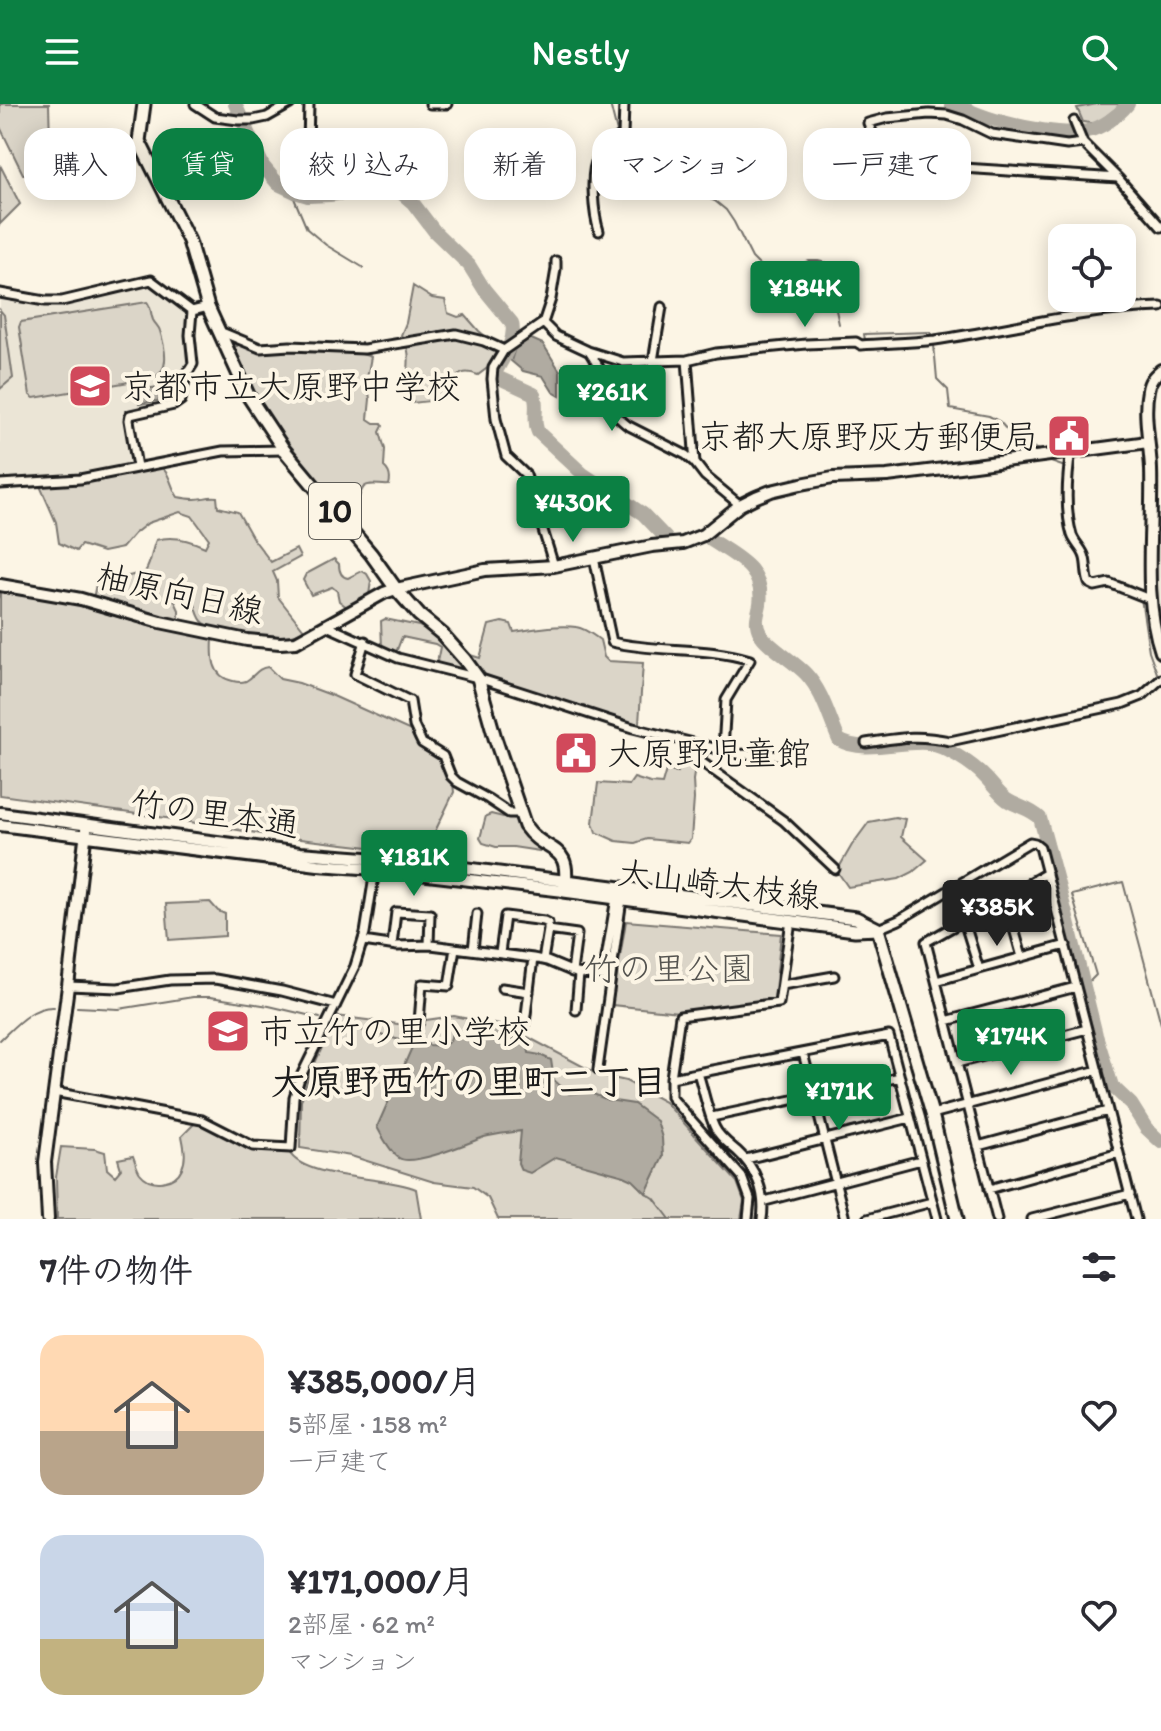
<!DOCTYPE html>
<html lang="ja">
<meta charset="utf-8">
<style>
body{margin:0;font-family:Itim,"Klee One",sans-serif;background:#f7f7f7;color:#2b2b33;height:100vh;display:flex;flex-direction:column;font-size:30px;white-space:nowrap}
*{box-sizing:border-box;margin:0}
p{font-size:26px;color:#7c7c81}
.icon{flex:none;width:44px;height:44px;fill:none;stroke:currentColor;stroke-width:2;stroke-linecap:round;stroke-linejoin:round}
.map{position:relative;height:1115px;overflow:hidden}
.details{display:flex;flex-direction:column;background:#fff;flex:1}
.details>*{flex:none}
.banner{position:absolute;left:24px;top:24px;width:1114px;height:72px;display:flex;gap:16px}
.tools{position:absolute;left:1048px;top:120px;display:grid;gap:16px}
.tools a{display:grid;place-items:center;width:88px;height:88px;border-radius:16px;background:#fff;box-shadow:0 4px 20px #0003;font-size:40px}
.price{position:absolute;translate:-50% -68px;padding:0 18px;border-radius:8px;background:#0b8043;color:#fff;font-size:26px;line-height:52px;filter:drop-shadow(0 2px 4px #0008)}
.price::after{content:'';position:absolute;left:50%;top:48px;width:24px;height:18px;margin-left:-12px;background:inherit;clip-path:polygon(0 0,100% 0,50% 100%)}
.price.active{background:#222;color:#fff}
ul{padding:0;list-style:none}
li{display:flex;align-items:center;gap:24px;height:200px;padding:0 40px}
li span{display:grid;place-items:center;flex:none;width:224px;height:160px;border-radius:24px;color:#555}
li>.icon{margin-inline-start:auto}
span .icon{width:96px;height:96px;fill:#fffc;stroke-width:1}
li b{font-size:34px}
h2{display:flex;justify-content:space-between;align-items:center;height:96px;padding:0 40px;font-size:34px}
.chip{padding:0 28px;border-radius:24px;background:#fff;box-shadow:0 4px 20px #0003;font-size:28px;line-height:72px}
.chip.active{background:#0b8043;color:#fff}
header{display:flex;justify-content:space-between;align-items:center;height:104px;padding:0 40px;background:#0b8043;color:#fff;font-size:36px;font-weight:600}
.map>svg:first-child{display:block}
</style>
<header><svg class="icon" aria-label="menu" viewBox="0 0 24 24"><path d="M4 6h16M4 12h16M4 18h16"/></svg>Nestly<svg class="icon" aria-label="search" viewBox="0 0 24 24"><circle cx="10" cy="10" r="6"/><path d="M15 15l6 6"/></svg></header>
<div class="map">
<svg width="1161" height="1115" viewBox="0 0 1161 1115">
<rect width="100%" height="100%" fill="#fcf5e5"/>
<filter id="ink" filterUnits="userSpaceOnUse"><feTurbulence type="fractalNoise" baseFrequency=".0125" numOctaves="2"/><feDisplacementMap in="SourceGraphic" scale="16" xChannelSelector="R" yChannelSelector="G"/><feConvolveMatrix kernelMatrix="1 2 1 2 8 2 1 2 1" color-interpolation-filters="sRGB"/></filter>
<g filter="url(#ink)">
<path fill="#ebe5d6" d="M 152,182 L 170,197 L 188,208 L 190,259 L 178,294 L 174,299 L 126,310 L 133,355 L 130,359 L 90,369 L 36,374 L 0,374 L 0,193 L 53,202 L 83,198 L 115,188 Z
M 1155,417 L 1161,417 L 1161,538 L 1153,465 Z"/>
<path fill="#dbd5c8" stroke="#7c7872" stroke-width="2" d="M 0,0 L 49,0 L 50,37 L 59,69 L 23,70 L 0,23 Z
M 1097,0 L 1122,0 L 1096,20 L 1083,18 L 1077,4 Z
M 0,61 L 20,100 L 0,120 Z
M 413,182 L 432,194 L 445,196 L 448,209 L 458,213 L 465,211 L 479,227 L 501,245 L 490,262 L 478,271 C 463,265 459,270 448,281 L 448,289 C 437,297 424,298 410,299 C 400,278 418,253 401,231 L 406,219 Z
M 147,198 C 152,204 150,209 153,216 C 155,220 159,223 160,227 C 165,243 171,267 153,274 L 34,294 L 30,291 L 19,223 L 21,218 Z
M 0,206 L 4,211 L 13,274 L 0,285 Z
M 238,238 C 248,241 259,245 269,246 C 303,249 338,241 371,253 L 367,274 L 370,295 L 368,315 L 374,319 L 382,319 L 383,322 L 380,328 L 385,345 L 384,363 C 390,368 391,374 389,381 C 381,382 369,378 364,383 C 360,387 359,396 356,401 C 344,401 342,394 333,388 C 327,384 321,381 315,376 L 260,312 L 231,242 L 237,242 Z
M 160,362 C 171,370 170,382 178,393 C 183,394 189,395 195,395 C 204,395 207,392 217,393 L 218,403 L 238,408 L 252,433 L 271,458 L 296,445 L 300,453 L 273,468 L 277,477 L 278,493 L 304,526 C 287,539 216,533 202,517 C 196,510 195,496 191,488 L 182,487 L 172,491 L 179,506 L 179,515 C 160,516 156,510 139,506 C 123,503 108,499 93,495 L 96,480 L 145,468 C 152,457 151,447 156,436 C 172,431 190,436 205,443 L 209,435 L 192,412 L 180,408 L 148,419 L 134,430 L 122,444 L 103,448 L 81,441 L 76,447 L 59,439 L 56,418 L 40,382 L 91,378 L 145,364 Z
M 334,455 L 339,460 C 339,467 341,473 348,474 L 362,467 L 367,470 L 371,477 L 369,491 L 348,504 L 339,497 L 337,487 L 332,483 L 311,491 L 303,476 L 306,470 Z
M 0,484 L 48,492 L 149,522 L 213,534 C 212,552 211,573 233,577 C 237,578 243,578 246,577 C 255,572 257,564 268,563 L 280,575 L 299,579 L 331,591 L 411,627 L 415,637 L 425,647 L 443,657 L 453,680 L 454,688 L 429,740 L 412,748 L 274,732 L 166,714 L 0,691 Z
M 385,515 L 419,522 L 435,529 L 475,571 L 436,563 L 440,543 L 435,540 L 402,533 L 395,551 L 382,544 L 381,517 Z
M 502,518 L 511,520 L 514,528 C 531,525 560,520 576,523 C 585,524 593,531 600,536 L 604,553 L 608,557 L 643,559 L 639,619 L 635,620 L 483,574 L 470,551 L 480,554 L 489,521 Z
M 685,640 L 698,645 L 693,676 L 694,695 L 691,735 L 688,739 L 647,735 L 635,739 L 616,737 L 596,728 L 593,719 L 598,679 L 629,681 L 634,674 L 650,679 L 662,680 L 666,666 L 678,668 L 682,654 L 681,641 Z
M 491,710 L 503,713 L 516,710 L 545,742 L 546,748 L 513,743 L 496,743 L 483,739 L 480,734 L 486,712 Z
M 895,713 L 905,715 L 901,733 L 927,756 L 913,768 L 899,775 L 848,783 L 837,767 L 852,741 L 869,718 Z
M 210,798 L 218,807 L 225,810 L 225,832 L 169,836 L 166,800 Z
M 626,817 L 781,830 L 774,895 L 679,908 L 612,901 Z
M 336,912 L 398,920 L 454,912 L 509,923 L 599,971 L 626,977 L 665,998 L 737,1078 L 744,1097 L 741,1115 L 498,1115 L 488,1094 L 473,1083 L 434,1078 L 351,1052 L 300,1044 L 301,997 L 307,977 Z
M 195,1019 L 213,1025 L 248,1046 L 254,1045 L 289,1048 C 305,1076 386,1072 416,1085 L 421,1115 L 57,1115 L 56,1073 L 61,1043 L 95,1045 L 105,1048 L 107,1065 L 115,1072 L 121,1065 L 118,1055 L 133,1052 C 135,1057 137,1065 140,1069 C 151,1083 175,1080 182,1064 C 187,1054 184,1042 182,1032 Z"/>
<path fill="#b0aba1" stroke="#75726c" stroke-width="2" d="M 529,234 L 543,240 L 560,267 L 560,292 L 553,288 L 543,272 L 523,267 L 511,257 L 515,244 Z
M 166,282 L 168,295 L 139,300 L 137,286 Z
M 476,924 L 485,929 L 495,924 L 504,924 L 513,933 L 527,936 L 529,949 L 540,951 L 551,956 L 554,976 L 569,990 L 586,987 L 608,996 L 634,1000 L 657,1017 L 662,1034 L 663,1053 L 646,1089 L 633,1076 L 624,1072 L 556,1053 L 530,1069 L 521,1066 L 518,1059 L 521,1027 C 509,1029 496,1030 484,1033 C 468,1039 413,1063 399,1054 C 390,1048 382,1032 377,1023 L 413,941 L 417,936 L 429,941 L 443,942 L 450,937 L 452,929 L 465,931 Z"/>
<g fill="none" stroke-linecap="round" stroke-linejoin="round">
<path stroke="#75726c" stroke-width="2" d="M 610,0 L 617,28 L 623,36 L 628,58 L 640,73 L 646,79 L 690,87 L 715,97 L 726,106 L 734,118 L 752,154 L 768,170 L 784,170 L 797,162 L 809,157 L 818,157 L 831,160 L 836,170 L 833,192 L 839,220
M 291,87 L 307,125 L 326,141 L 364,164
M 865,236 L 864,230 L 930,228 L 933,234
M 934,241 L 937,275 L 948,286 L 950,305 L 989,312 L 1000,318 L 1014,334 L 1039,346
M 1051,358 L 1065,363
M 1070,366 L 1073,367 L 1071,378
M 1071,392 L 1075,427 L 1089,449 L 1092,475 L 1095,478 C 1111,475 1128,476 1141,489
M 1141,494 L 1149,547 L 1158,572
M 1085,882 L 1096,871 L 1072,791 L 1123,778 L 1161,920
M 77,903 L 119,905 L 193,893 L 210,893 L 269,902 L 320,914
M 338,920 L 404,937
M 0,936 C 15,922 32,902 54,903
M 646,1089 L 654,1094 L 670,1115"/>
<path stroke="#b0aba1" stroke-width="14" d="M 235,0 L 263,62 L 278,80 L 295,88 L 308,92 L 330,91 L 382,84 L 399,87 L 413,99 L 435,128 L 469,161 L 484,185 L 512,219 C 516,235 504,253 496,267 L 497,273 L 534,290 C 539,302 532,315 538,328 L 583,370 L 643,410 L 666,434
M 951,0 C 967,5 982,13 999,17 C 1021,23 1065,32 1087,27 C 1102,24 1118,12 1128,0
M 711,436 C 736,453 765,464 760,500 C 758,511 754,518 760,529 C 766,541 795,558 806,570 C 823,588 829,614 839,636 C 863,650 899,637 926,639 C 944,641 973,660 985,673 C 993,681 998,689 1007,696 C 1018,703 1030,704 1040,714 L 1066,810 L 1096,931 L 1112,982 L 1131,1000 L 1146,1024 L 1161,1038"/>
<g stroke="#1c1c1c" stroke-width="13">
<path id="street" d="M 195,0 L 215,13 L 238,16 L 253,16 L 267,13 L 290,0
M 309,0 L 307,80 L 326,82 L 344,76
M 430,0 L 447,0
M 1074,17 L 1083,39 L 1118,74 L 1161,123
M 1083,39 L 1067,41 L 992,30 L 963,16 L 947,11 L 929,10 L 887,14 L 868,19 L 872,28 L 901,60 L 1118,74
M 599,127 C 594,112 589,68 598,54 C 604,45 614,38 623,31 L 624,0
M 0,189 L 45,197 L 62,197 L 151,176 L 192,207 L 208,203
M 543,219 L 556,232 L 588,247 L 623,258 L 687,256 L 716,249 L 806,240 L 856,238 L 861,241 C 885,239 910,239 935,236 C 1010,225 1085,205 1161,203
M 221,230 L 224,229 L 260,244 L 290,242 L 364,245 L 456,230 L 484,237 L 504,246
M 590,249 C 597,260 604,270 607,283 C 613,304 608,306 627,321 L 686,351 L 695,359 L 705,372 L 740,401
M 687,256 L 695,359
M 653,257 L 662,203
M 1071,347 C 1067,373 1065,407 1072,431 C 1075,440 1083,445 1085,454 C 1087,462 1086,471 1089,479 L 1095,482 L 1109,479 L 1152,496
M 137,363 L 129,316 L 130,311 L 174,301 L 181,296 L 186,271 L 193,260 L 190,231 L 192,207
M 0,380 L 80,375 L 223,347 L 284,346
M 594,454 L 612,538 C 657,549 705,542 750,556 L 726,596 L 723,646
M 554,462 L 526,371 L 506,352 L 496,315 L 492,275 L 493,264 L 504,246 L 543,219 L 551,195 L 556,165 L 556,157
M 327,522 L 398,554 L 478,574 L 633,624 L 738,650 L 798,652
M 365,537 L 355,570 L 410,597 L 414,622 L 422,639 L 443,652 L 451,672 L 457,678 L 488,695 L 509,709 L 519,709
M 866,639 C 900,634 915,630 950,637 L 1122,600 L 1142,592 L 1161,575
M 704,641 L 700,657 L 784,717 L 835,765
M 1005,793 L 1022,853
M 964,817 L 979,865
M 878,825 L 899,816 L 1030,738 L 1035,739 L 1040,743 L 1136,1115
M 363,837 L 397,842 L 431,841 L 533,854 L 547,857 L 576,869 L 603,872 L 616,794
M 392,841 L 396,808 L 430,810 L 429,841
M 473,846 L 477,810
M 500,849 L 505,812 L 544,817 L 548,819 L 548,826
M 543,856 L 548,826 L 577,830 L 572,868
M 936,877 L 1066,841
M 782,881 L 834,872
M 68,882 L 118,884 L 170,876 L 215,875 L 282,887 L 336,901
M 502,884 L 529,888
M 576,906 L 579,870
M 946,917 L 1076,883
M 419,918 L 422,880 L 449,882 L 455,844
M 525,919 L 533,854
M 803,949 L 845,1115
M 957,959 L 1087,925
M 598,965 L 622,795
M 698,969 C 703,984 708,1010 715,1024 C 719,1033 729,1040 737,1047 C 756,1064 766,1089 762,1115
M 671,974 L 889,932 L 937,1115
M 54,988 L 202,1016 L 253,1042 L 291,1044 L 294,993 L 300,974 L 355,862 L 365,829 L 376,760
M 932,1010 L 1098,966
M 712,1013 L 900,973
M 978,1042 L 1108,1007
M 746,1055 L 910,1014
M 989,1085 L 1119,1049
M 765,1097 L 921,1056
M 748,1115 L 750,1095 L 742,1073 L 671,993 L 671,974 L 680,912 L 779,899 L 791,817
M 867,1115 L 932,1098
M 997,1115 L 926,838 L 1047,769
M 1032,1115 L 1130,1090"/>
</g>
<g stroke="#1c1c1c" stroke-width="16">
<path id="secondary" d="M 1161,266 C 1154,272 1149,277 1148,286 C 1143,311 1150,340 1151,365 C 1153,424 1142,492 1161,548
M 0,481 L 81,495 L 160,518 L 247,536 L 280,539 L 296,538 L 384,489 L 396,485 L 485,466 L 554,462 L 652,442 L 683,439 L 703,431 L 740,401 L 756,393 L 771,387 L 801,380 L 833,374 L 887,372 L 952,364 L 1148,338
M 0,709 L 300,749 L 418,758 L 566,777
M 0,721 L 318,761 L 376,765 L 564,787
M 48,1115 L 45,1058 L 68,882 L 86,726"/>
</g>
<g stroke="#1c1c1c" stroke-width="17">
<path id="primary" d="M 144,0 L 139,37 L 189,137 L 208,203 L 249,293 L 284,346 L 371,450 L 396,485 L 419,511 L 442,530 L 465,556 L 478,574 L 495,634 L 525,722 C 546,752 573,737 564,787 L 855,826 L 878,825
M 566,777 L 856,814 L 878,825 L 932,1010 L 957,1115"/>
</g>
<use href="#street" stroke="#fcf5e5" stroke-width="7"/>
<use href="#secondary" stroke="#fcf5e5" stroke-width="10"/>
<use href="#primary" stroke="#fcf5e5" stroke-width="11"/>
</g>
</g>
<defs>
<g id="school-square" transform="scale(2.3)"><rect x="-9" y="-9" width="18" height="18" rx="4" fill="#d1495b" stroke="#fcf5e5"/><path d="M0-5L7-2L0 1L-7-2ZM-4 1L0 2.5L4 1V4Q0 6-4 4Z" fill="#fff"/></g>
<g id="civic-square" transform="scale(2.3)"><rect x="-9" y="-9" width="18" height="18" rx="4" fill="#d1495b" stroke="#fcf5e5"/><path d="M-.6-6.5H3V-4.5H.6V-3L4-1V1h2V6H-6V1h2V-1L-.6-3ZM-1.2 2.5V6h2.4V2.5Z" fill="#fff"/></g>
</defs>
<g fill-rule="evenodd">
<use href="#school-square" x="90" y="282"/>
<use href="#civic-square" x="1069" y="332"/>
<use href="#civic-square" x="576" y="649"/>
<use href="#school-square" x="228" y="927"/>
</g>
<g text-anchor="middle" stroke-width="8" stroke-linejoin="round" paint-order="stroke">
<rect fill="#fcf5e5" stroke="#5f5d58" stroke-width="2" x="309" y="379" width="52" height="56" rx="6"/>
<g font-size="32" font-weight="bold" fill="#1c1c1c">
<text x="335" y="418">10</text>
</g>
<g font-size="34" fill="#1c1c1c" stroke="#fcf5e5" text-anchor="start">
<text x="121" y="294">京都市立大原野中学校</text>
<text x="1038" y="344" text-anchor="end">京都大原野灰方郵便局</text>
<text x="607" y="661">大原野児童館</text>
<text x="259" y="939">市立竹の里小学校</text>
</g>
<g font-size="34" fill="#1c1c1c" stroke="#fcf5e5">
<text transform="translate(180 489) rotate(13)" y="12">柚原向日線</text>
<text transform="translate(215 709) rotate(8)" y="12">竹の里本通</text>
<text transform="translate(719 780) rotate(7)" y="12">大山崎大枝線</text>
</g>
<g font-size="34" fill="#555450" stroke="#fcf5e5">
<text x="669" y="876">竹の里公園</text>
</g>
<g font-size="36" font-weight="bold" fill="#1c1c1c" stroke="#fcf5e5">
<text x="469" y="990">大原野西竹の里町二丁目</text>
</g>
</g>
</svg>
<div class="tools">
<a><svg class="icon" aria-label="locate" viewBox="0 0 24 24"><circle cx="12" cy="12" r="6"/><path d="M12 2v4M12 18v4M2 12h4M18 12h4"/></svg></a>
</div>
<b class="price" style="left:805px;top:225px">¥184K</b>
<b class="price" style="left:612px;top:329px">¥261K</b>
<b class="price" style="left:573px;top:440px">¥430K</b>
<b class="price" style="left:414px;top:794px">¥181K</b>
<b class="price active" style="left:997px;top:844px">¥385K</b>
<b class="price" style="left:1011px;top:973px">¥174K</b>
<b class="price" style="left:839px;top:1028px">¥171K</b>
<div class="banner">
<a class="chip">購入</a>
<a class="chip active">賃貸</a>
<a class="chip">絞り込み</a>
<a class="chip">新着</a>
<a class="chip">マンション</a>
<a class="chip">一戸建て</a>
</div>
</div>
<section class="details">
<h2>7件の物件<svg class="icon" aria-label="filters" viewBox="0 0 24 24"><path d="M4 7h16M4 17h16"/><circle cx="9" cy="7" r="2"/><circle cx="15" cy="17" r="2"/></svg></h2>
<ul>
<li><span style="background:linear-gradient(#ffd9b3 60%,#b9a48a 0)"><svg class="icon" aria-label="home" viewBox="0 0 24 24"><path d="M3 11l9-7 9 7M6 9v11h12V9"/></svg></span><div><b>¥385,000/月</b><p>5部屋 · 158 m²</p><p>一戸建て</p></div><svg class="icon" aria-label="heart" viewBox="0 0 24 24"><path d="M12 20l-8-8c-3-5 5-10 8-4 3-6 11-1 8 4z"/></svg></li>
<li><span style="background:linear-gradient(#c9d6e8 65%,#c2b280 0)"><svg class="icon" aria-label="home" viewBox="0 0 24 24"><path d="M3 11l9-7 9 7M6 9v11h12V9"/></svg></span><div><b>¥171,000/月</b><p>2部屋 · 62 m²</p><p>マンション</p></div><svg class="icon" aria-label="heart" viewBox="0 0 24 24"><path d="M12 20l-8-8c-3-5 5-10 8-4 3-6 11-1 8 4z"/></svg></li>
</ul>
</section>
